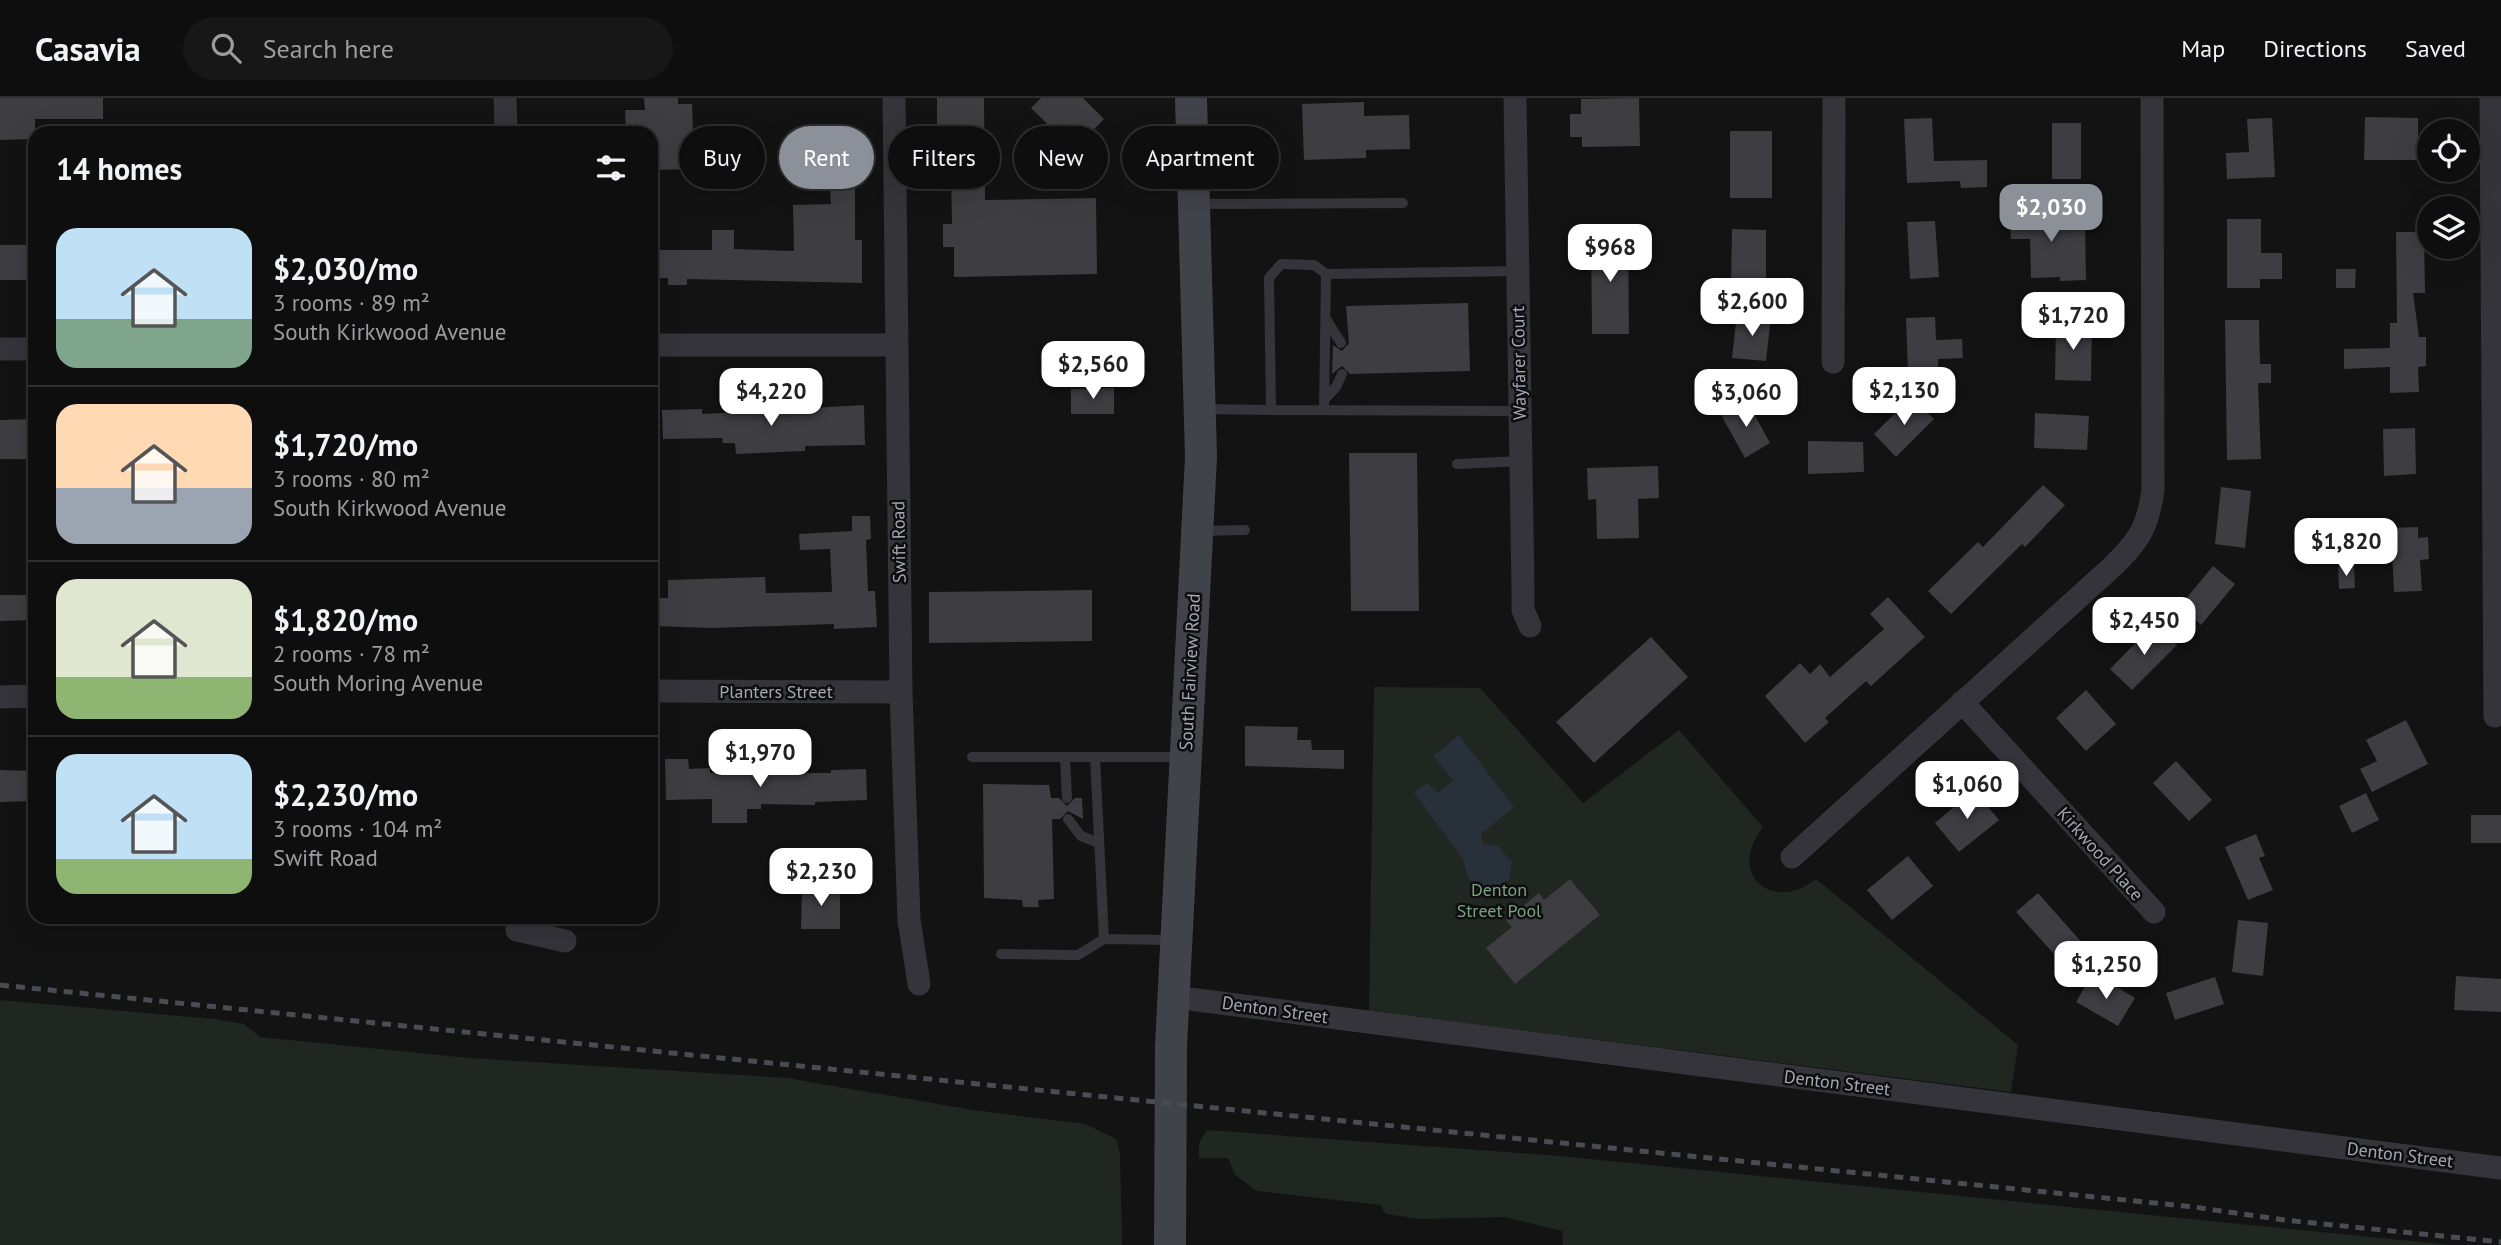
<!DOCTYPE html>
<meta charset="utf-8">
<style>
body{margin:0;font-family:"PT Sans",sans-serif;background:#171718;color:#f1f3f6;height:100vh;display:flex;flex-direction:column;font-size:26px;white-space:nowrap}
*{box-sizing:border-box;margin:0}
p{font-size:23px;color:#9b9c9e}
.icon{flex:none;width:38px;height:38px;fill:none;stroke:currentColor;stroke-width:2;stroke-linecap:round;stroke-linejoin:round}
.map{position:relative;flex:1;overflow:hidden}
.drawer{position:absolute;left:28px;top:28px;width:630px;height:798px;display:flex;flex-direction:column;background:#0e0e0f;border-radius:21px;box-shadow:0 7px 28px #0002,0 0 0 2px #2e2e2f}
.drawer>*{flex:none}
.hud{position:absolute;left:679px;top:28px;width:665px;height:63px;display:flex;gap:14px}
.fabs{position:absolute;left:2417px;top:21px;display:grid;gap:14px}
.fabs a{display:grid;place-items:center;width:63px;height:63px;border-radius:50%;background:#0e0e0f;box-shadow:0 7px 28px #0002,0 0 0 2px #2e2e2f;font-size:35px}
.price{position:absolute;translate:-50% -60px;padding:0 16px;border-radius:14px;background:#fff;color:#222;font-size:23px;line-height:46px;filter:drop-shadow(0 2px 4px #0008)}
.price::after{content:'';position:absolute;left:50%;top:42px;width:21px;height:16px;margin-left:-10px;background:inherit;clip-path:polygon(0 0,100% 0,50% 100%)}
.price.active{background:#8c9099;color:#fff}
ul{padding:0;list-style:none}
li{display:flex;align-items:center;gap:21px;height:175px;padding:0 28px}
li+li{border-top:2px solid #2e2e2f}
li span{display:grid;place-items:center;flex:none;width:196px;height:140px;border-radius:21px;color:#555}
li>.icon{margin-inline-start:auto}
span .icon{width:84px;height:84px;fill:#fffc;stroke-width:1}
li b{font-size:30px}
h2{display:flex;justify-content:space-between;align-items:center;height:84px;padding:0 28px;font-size:30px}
.chip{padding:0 24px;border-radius:32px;background:#0e0e0f;box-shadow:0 7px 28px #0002,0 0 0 2px #2e2e2f;font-size:24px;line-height:63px}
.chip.active{background:#8c9099;color:#fff}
header{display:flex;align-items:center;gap:42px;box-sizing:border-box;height:98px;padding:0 35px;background:#0e0e0f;border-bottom:2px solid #2e2e2f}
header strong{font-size:33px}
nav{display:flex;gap:38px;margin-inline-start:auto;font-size:24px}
.search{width:490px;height:63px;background:#171718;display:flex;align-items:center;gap:18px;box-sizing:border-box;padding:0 24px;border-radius:38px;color:#9b9c9e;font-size:26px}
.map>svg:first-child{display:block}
</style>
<header>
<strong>Casavia</strong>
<div class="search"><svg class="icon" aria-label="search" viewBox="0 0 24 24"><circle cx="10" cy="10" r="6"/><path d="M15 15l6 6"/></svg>Search here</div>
<nav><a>Map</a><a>Directions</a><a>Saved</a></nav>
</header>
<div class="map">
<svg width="2501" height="1147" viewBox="0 0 2501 1147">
<rect width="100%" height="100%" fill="#131314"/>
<path fill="#1f2720" d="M 1374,589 L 1480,590 L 1583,705 L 1679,632 L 1763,729 C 1726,778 1773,815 1816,781 L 2018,947 L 2011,994 L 1369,913 Z
M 0,902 L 214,921 L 244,926 L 260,939 L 469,960 L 787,980 L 973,1012 L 1085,1026 L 1116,1041 L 1120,1055 L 1122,1147 L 0,1147 Z
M 1207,1032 L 1560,1058 L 2451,1147 L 1563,1147 L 1562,1133 L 1505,1119 L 1420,1121 L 1386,1116 L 1380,1107 L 1257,1093 L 1235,1077 L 1228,1060 L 1199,1060 L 1199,1045 Z"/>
<path fill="#283039" d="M 1459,637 L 1514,709 L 1481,736 L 1483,745 L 1498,748 L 1512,764 L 1509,782 L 1490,793 L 1479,790 L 1468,779 L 1463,761 L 1414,695 L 1427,685 L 1438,695 L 1453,682 L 1433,658 Z"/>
<path fill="#3d3d42" d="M 0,0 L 103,0 L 103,21 L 35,21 L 35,41 L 0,42 Z
M 644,0 L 678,0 L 678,6 L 692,6 L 693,33 L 702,33 L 702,41 L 739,41 L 739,70 L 651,72 L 651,35 L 626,35 L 625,12 L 645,12 Z
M 937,0 L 984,0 L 985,102 L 1096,100 L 1097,176 L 954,179 L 954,149 L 943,149 L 943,126 L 952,126 L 951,73 L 937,73 Z
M 1041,0 L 1083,0 L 1104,21 L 1074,52 L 1031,10 Z
M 1639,0 L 1640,48 L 1582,49 L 1582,39 L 1570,39 L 1570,16 L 1581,16 L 1581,1 Z
M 1364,4 L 1364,18 L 1409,17 L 1410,51 L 1366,52 L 1366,60 L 1304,62 L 1302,6 Z
M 2365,19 L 2418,20 L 2418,62 L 2364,62 Z
M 1932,20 L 1934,63 L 1987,62 L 1987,89 L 1961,90 L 1960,83 L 1907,85 L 1904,21 Z
M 2272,20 L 2275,79 L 2227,81 L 2226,55 L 2249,54 L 2247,21 Z
M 2052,25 L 2081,25 L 2081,81 L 2052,81 Z
M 1730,33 L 1772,33 L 1772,100 L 1730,100 Z
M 830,90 L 855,90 L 855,142 L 862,142 L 862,185 L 687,181 L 687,187 L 668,187 L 668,180 L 656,180 L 656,152 L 712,152 L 712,132 L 734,132 L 734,151 L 794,153 L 793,107 L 831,106 Z
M 2009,106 L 2037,106 L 2037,123 L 2085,122 L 2086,182 L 2060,183 L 2060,179 L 2031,180 L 2030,141 L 2011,141 Z
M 2227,121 L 2261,121 L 2261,155 L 2282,155 L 2282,181 L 2260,181 L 2260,190 L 2227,190 Z
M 1935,123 L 1939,179 L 1910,181 L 1907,124 Z
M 1732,131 L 1766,132 L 1766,186 L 1731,185 Z
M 2396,134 L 2424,134 L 2425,195 L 2413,195 L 2419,239 L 2426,239 L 2426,268 L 2418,269 L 2419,294 L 2390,295 L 2390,269 L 2344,271 L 2344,251 L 2390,250 L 2390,225 L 2397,225 Z
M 1628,135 L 1629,236 L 1592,236 L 1591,136 Z
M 0,147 L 35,147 L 35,182 L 0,182 Z
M 2336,171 L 2356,171 L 2355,190 L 2336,190 Z
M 1468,205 L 1470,273 L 1350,276 L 1342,268 L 1332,276 L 1333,247 L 1342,253 L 1349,245 L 1346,208 Z
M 1737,216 L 1771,219 L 1766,263 L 1732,260 Z
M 1935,219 L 1936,242 L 1962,241 L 1963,260 L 1938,261 L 1938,273 L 1908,274 L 1906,220 Z
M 2225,222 L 2259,222 L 2260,266 L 2271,266 L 2271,285 L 2258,285 L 2261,361 L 2227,362 Z
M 2056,224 L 2092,225 L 2091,283 L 2055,282 Z
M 1114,290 L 1114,316 L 1071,316 L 1071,291 Z
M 1912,299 L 1934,321 L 1896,359 L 1874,336 Z
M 1747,303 L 1770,345 L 1745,360 L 1721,317 Z
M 864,307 L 865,347 L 805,348 L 805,353 L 736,356 L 735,345 L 723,345 L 722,340 L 663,341 L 662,312 L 702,311 L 702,316 Z
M 2035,315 L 2089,318 L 2087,352 L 2034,350 Z
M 35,321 L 35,361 L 0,361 L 0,322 Z
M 2415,330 L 2416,376 L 2384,378 L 2383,331 Z
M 1808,343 L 1863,344 L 1864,374 L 1808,376 Z
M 1349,355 L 1417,355 L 1419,513 L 1351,513 Z
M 1658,368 L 1659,400 L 1638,401 L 1639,440 L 1597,441 L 1596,401 L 1588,402 L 1587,370 Z
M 2043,387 L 2065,407 L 2025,449 L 2022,446 L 1951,516 L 1928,493 L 1978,444 L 1983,449 Z
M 2221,389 L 2251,393 L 2245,450 L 2215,446 Z
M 852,418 L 870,418 L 871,441 L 866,442 L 868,493 L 875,493 L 877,529 L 834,531 L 834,526 L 713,530 L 651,528 L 651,500 L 668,500 L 668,482 L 765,479 L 766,495 L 832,494 L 830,451 L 800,452 L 799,436 L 852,433 Z
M 2418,429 L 2418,440 L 2428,439 L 2429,461 L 2420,462 L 2422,493 L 2394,494 L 2391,430 Z
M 2213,468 L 2235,486 L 2201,527 L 2180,508 Z
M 2354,468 L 2355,490 L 2339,491 L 2338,469 Z
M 1092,492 L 1092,543 L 929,545 L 929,494 Z
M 0,497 L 35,497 L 35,522 L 0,523 Z
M 1888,499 L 1925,539 L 1871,588 L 1866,583 L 1825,620 L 1829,624 L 1805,645 L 1765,598 L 1800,565 L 1810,576 L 1820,566 L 1830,579 L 1884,531 L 1870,516 Z
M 2155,525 L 2177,547 L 2132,592 L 2110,571 Z
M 1651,539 L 1688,579 L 1594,665 L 1556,624 Z
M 2086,592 L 2116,626 L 2086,653 L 2056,620 Z
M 2406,622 L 2428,666 L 2372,694 L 2360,671 L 2377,663 L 2366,642 Z
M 1245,628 L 1298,629 L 1297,642 L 1311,642 L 1312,652 L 1344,652 L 1344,671 L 1245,668 Z
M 665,661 L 688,661 L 689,671 L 710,670 L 710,675 L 831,675 L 831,672 L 866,671 L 867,702 L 815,704 L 815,707 L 761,706 L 761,711 L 747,711 L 747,725 L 712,725 L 712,701 L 666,702 Z
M 2176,663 L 2212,702 L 2189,723 L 2153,685 Z
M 0,672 L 35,673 L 35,703 L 0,704 Z
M 983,686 L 1049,687 L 1051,700 L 1059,700 L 1067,708 L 1075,700 L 1082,700 L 1083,721 L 1068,713 L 1060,721 L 1052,721 L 1054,801 L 1038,802 L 1039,809 L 1023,809 L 1022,802 L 984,800 Z
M 1974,692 L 1999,722 L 1959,754 L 1935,725 Z
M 2366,695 L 2379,722 L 2352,735 L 2339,708 Z
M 2471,717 L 2501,717 L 2501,745 L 2471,745 Z
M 2256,736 L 2265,758 L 2259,760 L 2273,792 L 2248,802 L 2225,749 Z
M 1908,758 L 1933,788 L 1892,822 L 1867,792 Z
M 1570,781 L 1600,817 L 1515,886 L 1486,850 L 1512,829 L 1506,822 L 1539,795 L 1544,802 Z
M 802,788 L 840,789 L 840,831 L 801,831 Z
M 2038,795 L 2085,848 L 2064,867 L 2016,814 Z
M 2238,822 L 2268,825 L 2263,878 L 2232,874 Z
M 2456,878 L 2501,881 L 2501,914 L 2454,912 Z
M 2215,879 L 2224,906 L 2175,922 L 2166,895 Z
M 2090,880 L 2108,891 L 2112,886 L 2135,900 L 2118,928 L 2076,904 Z"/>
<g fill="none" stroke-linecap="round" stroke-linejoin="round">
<path stroke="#34343a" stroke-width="10" d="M 1196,106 L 1403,105
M 1518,173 L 1326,176 L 1314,167 L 1281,166 L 1269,180 L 1271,312 L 1520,313
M 1326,221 L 1341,245
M 1324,302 L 1336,289 L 1342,276
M 1203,311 L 1271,312
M 1324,312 L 1326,176
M 1457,366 L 1521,363
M 1201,433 L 1245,432
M 972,659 L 1182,659
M 1065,659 L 1067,700
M 1095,659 L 1104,841
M 1068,721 L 1081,738 L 1099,745
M 1001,856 L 1078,857 L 1104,841 L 1172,842"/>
<path stroke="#34343a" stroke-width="23" d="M 505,0 L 506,35
M 894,0 L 901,594 L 909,822 L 919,886
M 1515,0 L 1523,493 L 1523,512 L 1530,528
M 2491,0 L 2495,618
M 651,247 L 897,247
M 0,251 L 35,251
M 1833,264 L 1834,0
M 651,593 L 901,594
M 0,599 L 35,598
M 1962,604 L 2154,814
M 1792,759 L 2112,469 C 2139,443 2148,429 2153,392 L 2152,0
M 517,819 L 517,832 L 565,843
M 1174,899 L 2501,1070"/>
<path stroke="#41434a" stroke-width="32" d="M 1170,1147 L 1171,948 L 1201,359 L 1191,0"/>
<path stroke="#4a4c53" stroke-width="5" stroke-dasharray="9 7" stroke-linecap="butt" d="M 0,887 L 2194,1109 L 2284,1122 L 2501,1144"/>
</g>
<g text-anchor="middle" stroke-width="5" stroke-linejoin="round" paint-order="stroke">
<g font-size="18" fill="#a4a7b6" stroke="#0e0e0f">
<text transform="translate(1519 265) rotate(-91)" y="6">Wayfarer Court</text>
<text transform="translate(899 444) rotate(-91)" y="6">Swift Road</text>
<text transform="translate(1190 574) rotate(-87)" y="6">South Fairview Road</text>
<text x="776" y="600">Planters Street</text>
<text transform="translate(2100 756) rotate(48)" y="6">Kirkwood Place</text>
<text transform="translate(1275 912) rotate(8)" y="6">Denton Street</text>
<text transform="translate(1837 985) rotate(7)" y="6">Denton Street</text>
<text transform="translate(2400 1057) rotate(7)" y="6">Denton Street</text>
</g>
<g font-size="18" fill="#79a280" stroke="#0e0e0f">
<text x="1499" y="798">Denton<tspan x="1499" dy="21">Street Pool</tspan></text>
</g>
</g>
</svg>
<div class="fabs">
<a><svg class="icon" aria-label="locate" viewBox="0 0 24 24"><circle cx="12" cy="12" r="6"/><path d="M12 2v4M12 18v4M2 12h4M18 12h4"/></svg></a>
<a><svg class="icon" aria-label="layers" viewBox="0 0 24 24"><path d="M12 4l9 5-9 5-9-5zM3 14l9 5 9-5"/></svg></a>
</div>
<b class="price active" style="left:2051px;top:146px">$2,030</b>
<b class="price" style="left:1610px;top:186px">$968</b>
<b class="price" style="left:1752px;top:240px">$2,600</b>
<b class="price" style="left:2073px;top:254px">$1,720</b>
<b class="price" style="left:1093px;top:303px">$2,560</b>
<b class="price" style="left:1904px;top:329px">$2,130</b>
<b class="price" style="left:771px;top:330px">$4,220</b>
<b class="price" style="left:1746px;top:331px">$3,060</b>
<b class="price" style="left:2346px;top:480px">$1,820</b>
<b class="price" style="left:2144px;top:559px">$2,450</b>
<b class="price" style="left:760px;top:691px">$1,970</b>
<b class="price" style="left:1967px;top:723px">$1,060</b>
<b class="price" style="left:821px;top:810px">$2,230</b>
<b class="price" style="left:2106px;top:903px">$1,250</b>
<div class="hud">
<a class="chip">Buy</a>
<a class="chip active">Rent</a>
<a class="chip">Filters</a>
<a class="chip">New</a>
<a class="chip">Apartment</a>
</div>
<section class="drawer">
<h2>14 homes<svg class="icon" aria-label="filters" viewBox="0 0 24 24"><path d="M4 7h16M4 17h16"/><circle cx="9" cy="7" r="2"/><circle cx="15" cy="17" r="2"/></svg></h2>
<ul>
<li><span style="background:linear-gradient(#bfe0f5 65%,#7fa58c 0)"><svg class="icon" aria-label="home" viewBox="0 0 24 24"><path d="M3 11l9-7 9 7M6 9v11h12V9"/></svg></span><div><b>$2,030/mo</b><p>3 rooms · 89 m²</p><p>South Kirkwood Avenue</p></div></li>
<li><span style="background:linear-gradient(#ffd9b3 60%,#9aa5b1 0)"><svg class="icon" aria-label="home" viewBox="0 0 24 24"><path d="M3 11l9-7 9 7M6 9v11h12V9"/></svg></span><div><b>$1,720/mo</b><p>3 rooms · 80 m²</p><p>South Kirkwood Avenue</p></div></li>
<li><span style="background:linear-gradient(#dfe7d0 70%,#8fb573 0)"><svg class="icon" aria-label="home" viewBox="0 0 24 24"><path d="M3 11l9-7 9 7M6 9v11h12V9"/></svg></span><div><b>$1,820/mo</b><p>2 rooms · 78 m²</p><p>South Moring Avenue</p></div></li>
<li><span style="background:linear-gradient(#bfe0f5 75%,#8fb573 0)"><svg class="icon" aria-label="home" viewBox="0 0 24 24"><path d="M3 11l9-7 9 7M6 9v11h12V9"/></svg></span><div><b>$2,230/mo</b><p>3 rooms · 104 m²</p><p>Swift Road</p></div></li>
</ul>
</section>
</div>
